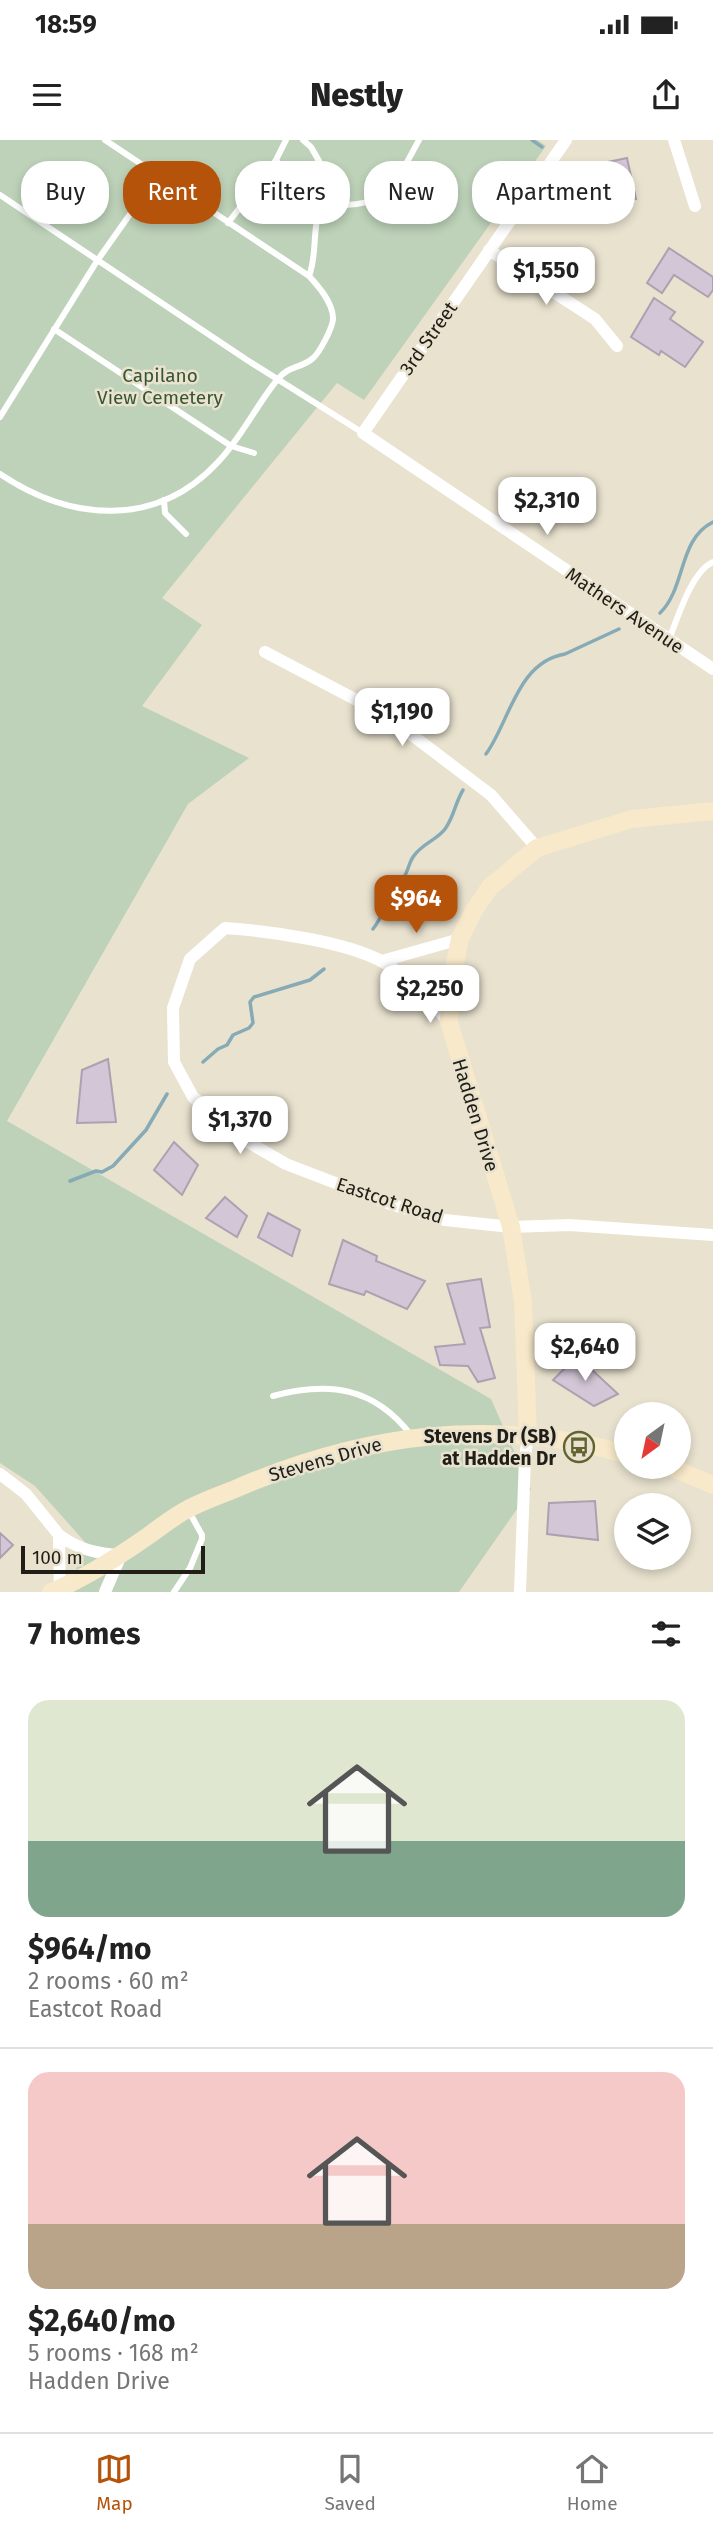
<!DOCTYPE html>
<meta charset="utf-8">
<style>
body{margin:0;font-family:"Fira Sans",sans-serif;background:#f2f2f2;color:#222;height:100vh;display:flex;flex-direction:column;font-size:26px;white-space:nowrap}
*{box-sizing:border-box;margin:0}
p{font-size:23px;color:#767676}
.icon{flex:none;width:38px;height:38px;fill:none;stroke:currentColor;stroke-width:2;stroke-linecap:round;stroke-linejoin:round}
.map{position:relative;height:1452px;overflow:hidden}
.sheet{display:flex;flex-direction:column;background:#fff;flex:1}
.sheet>*{flex:none}
.hud{position:absolute;left:21px;top:21px;width:672px;height:63px;display:flex;gap:14px}
.needle{width:46px;rotate:213deg}
.tools{position:absolute;left:614px;top:1262px;display:grid;gap:14px}
.tools a{display:grid;place-items:center;width:77px;height:77px;border-radius:50%;background:#fff;box-shadow:0 4px 10px #0003;font-size:35px}
.scale{position:absolute;left:21px;bottom:18px;width:184px;box-sizing:border-box;padding-left:7px;border:4px solid #201e17;border-top:0;font-size:19px;line-height:24px;white-space:nowrap;color:#201e17;-webkit-text-stroke:5px #e9e2cf;paint-order:stroke}
.price{position:absolute;translate:-50% -60px;padding:0 16px;border-radius:14px;background:#fff;color:#222;font-size:23px;line-height:46px;filter:drop-shadow(0 2px 4px #0008)}
.price::after{content:'';position:absolute;left:50%;top:42px;width:21px;height:16px;margin-left:-10px;background:inherit;clip-path:polygon(0 0,100% 0,50% 100%)}
.price.current{background:#b45309;color:#fff}
ul{padding:0;list-style:none}
li{display:grid;align-content:center;gap:14px;height:371px;padding:0 28px}
li+li{border-top:2px solid #e0e0e0}
li span{display:grid;place-items:center;height:217px;border-radius:21px;color:#555}
li>.icon{margin-inline-start:auto}
span .icon{width:126px;height:126px;fill:#fffc;stroke-width:1}
li b{font-size:30px}
h2{display:flex;justify-content:space-between;align-items:center;height:84px;padding:0 28px;font-size:30px}
.tag{padding:0 24px;border-radius:28px;background:#fff;box-shadow:0 4px 10px #0003;font-size:24px;line-height:63px}
.tag.current{background:#b45309;color:#fff}
.status{display:flex;justify-content:space-between;align-items:center;height:49px;padding:0 35px;background:#fff;direction:ltr}
.status svg{height:19px;fill:currentColor}
header{display:flex;justify-content:space-between;align-items:center;height:91px;padding:0 28px;background:#fff;font-size:32px;font-weight:800}
.tabs{display:flex;justify-content:space-around;align-items:center;height:98px;border-top:2px solid #e0e0e0;background:#fff;font-size:19px;color:#767676}
.tabs a{display:grid;justify-items:center;gap:4px}
.tabs .current{color:#b45309}
.map>svg:first-child{display:block}
</style>
<div class="status"><b>18:59</b><svg viewBox="0 0 49 12"><path d="M0 12V9h3v3zM5 12V6h3v6zM10 12V3h3v9zM15 12V0h3v12zM26 1h20v11H26zM47 4h2v5h-2z"/></svg></div>
<header><svg class="icon" aria-label="menu" viewBox="0 0 24 24"><path d="M4 6h16M4 12h16M4 18h16"/></svg>Nestly<svg class="icon" aria-label="share" viewBox="0 0 24 24"><path d="M12 15V3M7 8l5-5 5 5M5 13v7h14v-7"/></svg></header>
<div class="map">
<svg width="713" height="1452" viewBox="0 0 713 1452">
<rect width="100%" height="100%" fill="#e9e2cf"/>
<path fill="#bdd2b9" d="M 0,0 L 537,0 L 546,6 L 364,260 L 337,243 L 162,458 L 202,485 L 142,566 L 249,618 L 188,664 L 7,981 L 491,1259 L 531,1349 L 459,1452 L 69,1452 L 85,1402 L 35,1346 L 0,1323 Z"/>
<g fill="none" stroke-linecap="round" stroke-linejoin="round">
<path stroke="#86aab6" stroke-width="3.5" d="M 532,0 L 542,7
M 660,473 C 686,448 678,399 713,382
M 486,614 C 510,581 517,522 565,514 L 619,489
M 373,789 C 380,780 384,770 389,760 C 393,752 400,745 404,737 C 408,731 409,723 413,717 C 421,704 437,700 445,689 C 454,677 455,663 463,650
M 203,922 L 218,909 L 227,905 L 233,895 L 249,888 L 253,883 L 250,862 L 254,857 L 310,840 L 324,829
M 70,1041 L 96,1031 L 102,1032 L 113,1026 L 146,990 L 167,954"/>
</g>
<path fill="#d3c6d7" stroke="#ada1b1" stroke-width="2" d="M 627,18 L 636,59 L 593,68 L 584,27 Z
M 669,108 L 713,137 L 713,150 L 708,157 L 674,135 L 662,153 L 647,143 Z
M 654,158 L 675,172 L 670,179 L 703,202 L 685,227 L 661,211 L 659,215 L 631,197 Z
M 108,919 L 116,982 L 77,983 L 82,930 Z
M 174,1002 L 198,1025 L 182,1055 L 154,1030 Z
M 225,1057 L 247,1076 L 237,1097 L 206,1078 Z
M 268,1073 L 300,1090 L 292,1116 L 258,1097 Z
M 343,1100 L 377,1116 L 376,1121 L 425,1141 L 407,1169 L 366,1151 L 364,1155 L 329,1144 Z
M 481,1139 L 490,1187 L 480,1188 L 495,1238 L 478,1242 L 468,1226 L 440,1225 L 435,1207 L 465,1204 L 447,1144 Z
M 577,1216 L 618,1254 L 594,1266 L 553,1240 Z
M 595,1361 L 598,1400 L 547,1394 L 549,1363 Z
M 0,1393 L 13,1405 L 0,1418 Z"/>
<g fill="none" stroke-linecap="round" stroke-linejoin="round">
<path stroke="#fff" stroke-width="6" d="M 276,20 L 286,34 C 301,35 308,31 319,21 L 311,7 L 303,0
M 300,34 L 305,51 L 313,63 C 328,67 364,66 378,58 C 395,49 410,16 419,0
M 0,55 L 247,220 L 363,293
M 228,83 L 276,20 L 286,0
M 309,136 C 318,113 311,88 322,65
M 54,189 L 231,306 L 254,313
M 0,277 L 97,121 L 157,36
M 0,334 C 70,381 156,389 218,322 C 241,298 256,266 277,240 C 289,225 299,229 312,219 C 319,214 334,186 333,177 C 332,162 319,147 309,136 L 105,0
M 164,360 L 165,373 L 186,394
M 669,499 C 678,478 691,432 713,422
M 273,1256 C 329,1241 374,1247 411,1295
M 174,1452 L 190,1428 L 202,1399 L 202,1395 L 192,1377"/>
<path stroke="#fff" stroke-width="12" d="M 566,0 L 363,293 L 713,529
M 674,0 L 695,66
M 489,110 L 595,179 L 617,206
M 265,512 L 387,576 L 491,655 L 537,708
M 382,821 L 460,799
M 449,882 C 431,862 413,842 391,827 C 356,802 268,791 225,788 L 190,819 L 173,868 L 174,922 L 193,957 L 248,1002 L 286,1024 L 390,1064 L 445,1080 L 511,1087 L 569,1085 L 713,1095
M 0,1334 L 26,1354 L 59,1395 L 60,1452
M 59,1395 C 78,1409 97,1414 121,1415 L 105,1452
M 520,1452 L 525,1318 L 528,1295"/>
<path stroke="#f7e9c9" stroke-width="18" d="M 528,1295 L 523,1162 L 511,1087 L 449,882 L 452,837 L 460,799 L 473,772 L 490,747 L 537,708 L 632,679 L 713,671
M 668,1326 L 713,1345
M 51,1452 C 86,1438 118,1417 148,1396 C 161,1387 174,1376 188,1369 C 205,1360 224,1354 242,1346 C 368,1293 493,1277 626,1314"/>
</g>
<defs>
<g id="bus-ring" transform="scale(1.575)"><circle r="9.5" fill="#e9e2cf" stroke="#616330" stroke-width="1.5"/><path d="M-5-6H5V4H4V6H2V4H-2V6H-4V4H-5ZM-3.5-4V0h7V-4ZM-3.5 1.2v1.5H-2V1.2ZM2 1.2v1.5H3.5V1.2Z" fill="#616330"/></g>
</defs>
<g fill-rule="evenodd">
<use href="#bus-ring" x="579" y="1307"/>
</g>
<g text-anchor="middle" stroke-width="5" stroke-linejoin="round" paint-order="stroke">
<g font-size="19" fill="#201e17" stroke="#e9e2cf">
<text transform="translate(428 198) rotate(-55)" y="7">3rd Street</text>
<text transform="translate(625 470) rotate(34)" y="7">Mathers Avenue</text>
<text transform="translate(476 975) rotate(73)" y="7">Hadden Drive</text>
<text transform="translate(390 1060) rotate(18)" y="7">Eastcot Road</text>
<text transform="translate(325 1319) rotate(-16)" y="7">Stevens Drive</text>
</g>
<g font-size="19" fill="#355630" stroke="#e9e2cf">
<text x="160" y="242">Capilano<tspan x="160" dy="22">View Cemetery</tspan></text>
</g>
<g font-size="19" font-weight="bold" fill="#201e17" stroke="#e9e2cf" text-anchor="end">
<text x="556" y="1303">Stevens Dr (SB)<tspan x="556" dy="22">at Hadden Dr</tspan></text>
</g>
</g>
</svg>
<div class="tools">
<a><svg class="needle" viewBox="-14 -14 28 28"><path d="M0-13l5 13h-10z" fill="#e53935"/><path d="M0 13l5-13h-10z" fill="#767676"/></svg></a>
<a><svg class="icon" aria-label="layers" viewBox="0 0 24 24"><path d="M12 4l9 5-9 5-9-5zM3 14l9 5 9-5"/></svg></a>
</div>
<div class="scale">100 m</div>
<b class="price" style="left:546px;top:167px">$1,550</b>
<b class="price" style="left:547px;top:397px">$2,310</b>
<b class="price" style="left:402px;top:608px">$1,190</b>
<b class="price current" style="left:416px;top:795px">$964</b>
<b class="price" style="left:430px;top:885px">$2,250</b>
<b class="price" style="left:240px;top:1016px">$1,370</b>
<b class="price" style="left:585px;top:1243px">$2,640</b>
<div class="hud">
<a class="tag">Buy</a>
<a class="tag current">Rent</a>
<a class="tag">Filters</a>
<a class="tag">New</a>
<a class="tag">Apartment</a>
</div>
</div>
<section class="sheet">
<h2>7 homes<svg class="icon" aria-label="filters" viewBox="0 0 24 24"><path d="M4 7h16M4 17h16"/><circle cx="9" cy="7" r="2"/><circle cx="15" cy="17" r="2"/></svg></h2>
<ul>
<li><span style="background:linear-gradient(#dfe7d0 65%,#7fa58c 0)"><svg class="icon" aria-label="home" viewBox="0 0 24 24"><path d="M3 11l9-7 9 7M6 9v11h12V9"/></svg></span><div><b>$964/mo</b><p>2 rooms · 60 m²</p><p>Eastcot Road</p></div></li>
<li><span style="background:linear-gradient(#f6c9c9 70%,#b9a48a 0)"><svg class="icon" aria-label="home" viewBox="0 0 24 24"><path d="M3 11l9-7 9 7M6 9v11h12V9"/></svg></span><div><b>$2,640/mo</b><p>5 rooms · 168 m²</p><p>Hadden Drive</p></div></li>
</ul>
</section>
<nav class="tabs">
<a class="current"><svg class="icon" aria-label="map" viewBox="0 0 24 24"><path d="M3 6l6-2 6 2 6-2v14l-6 2-6-2-6 2zM9 4v14M15 6v14"/></svg>Map</a>
<a><svg class="icon" aria-label="saved" viewBox="0 0 24 24"><path d="M7 4h10v16l-5-4-5 4z"/></svg>Saved</a>
<a><svg class="icon" aria-label="home" viewBox="0 0 24 24"><path d="M3 11l9-7 9 7M6 9v11h12V9"/></svg>Home</a>
</nav>
